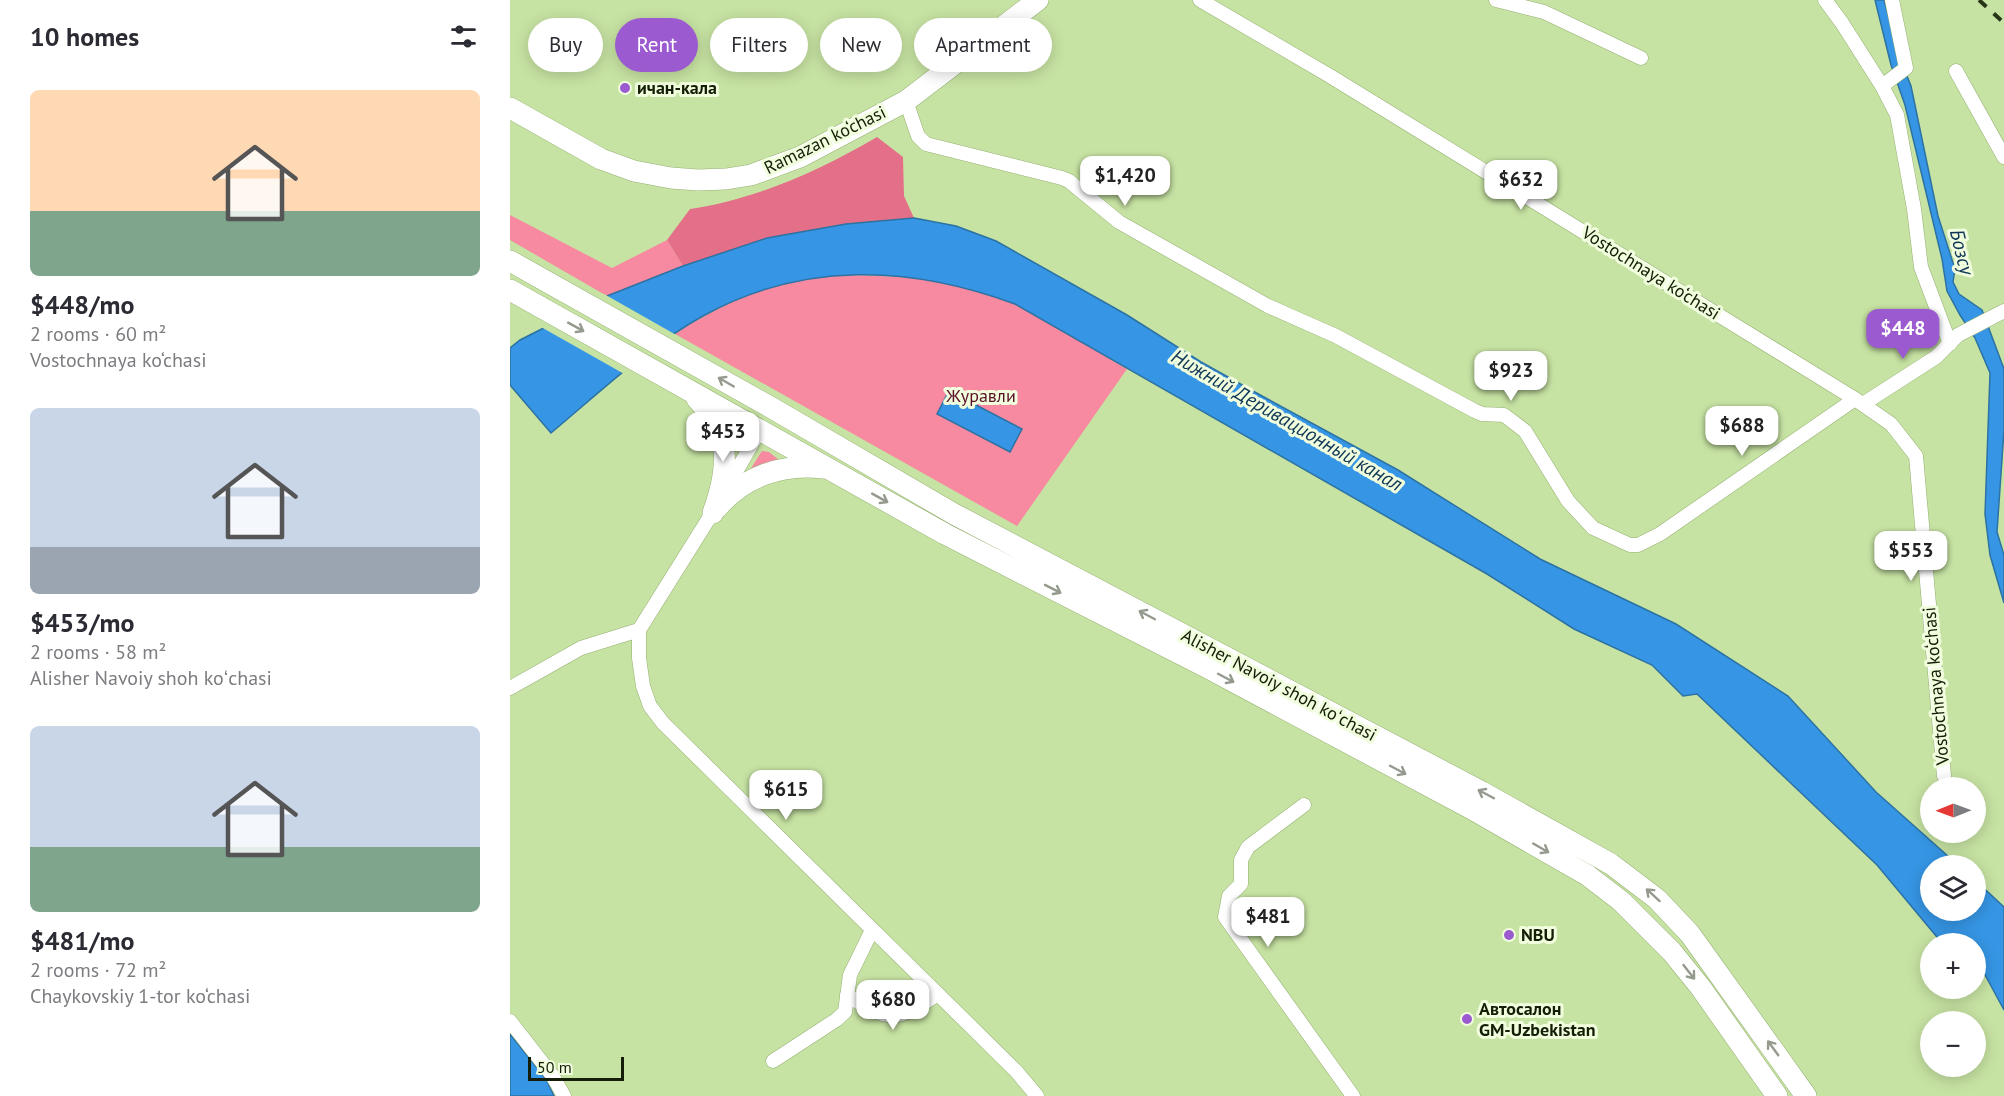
<!DOCTYPE html>
<meta charset="utf-8">
<style>
body{margin:0;font-family:"PT Sans",sans-serif;background:#f2f2f3;color:#2b2b33;height:100vh;display:flex;flex-direction:column;font-size:22px;white-space:nowrap}
*{box-sizing:border-box;margin:0}
p{font-size:20px;color:#7c7c81}
.icon{flex:none;width:33px;height:33px;fill:none;stroke:currentColor;stroke-width:2;stroke-linecap:round;stroke-linejoin:round}
.map{position:relative;flex:1;overflow:hidden}
.drawer{display:flex;flex-direction:column;background:#fff;width:510px}
.drawer>*{flex:none}
.top-card{position:absolute;left:18px;top:18px;width:570px;height:54px;display:flex;gap:12px}
.needle{width:39px;rotate:269deg}
.fabs{position:absolute;left:1410px;top:777px;display:grid;gap:12px}
.fabs a{display:grid;place-items:center;width:66px;height:66px;border-radius:50%;background:#fff;box-shadow:0 3px 15px #0003;font-size:30px}
.scale{position:absolute;left:18px;bottom:15px;width:96px;box-sizing:border-box;padding-left:6px;border:3px solid #141e06;border-top:0;font-size:16px;line-height:21px;white-space:nowrap;color:#141e06;-webkit-text-stroke:4px #f0fede;paint-order:stroke}
.price{position:absolute;translate:-50% -51px;padding:0 14px;border-radius:12px;background:#fff;color:#222;font-size:20px;line-height:39px;filter:drop-shadow(0 2px 3px #0008)}
.price::after{content:'';position:absolute;left:50%;top:36px;width:18px;height:14px;margin-left:-9px;background:inherit;clip-path:polygon(0 0,100% 0,50% 100%)}
.price.active{background:#9b5acf;color:#fff}
ul{padding:0;list-style:none}
li{display:grid;align-content:center;gap:12px;height:318px;padding:0 30px}
li span{display:grid;place-items:center;height:186px;border-radius:9px;color:#555}
li>.icon{margin-inline-start:auto}
span .icon{width:108px;height:108px;fill:#fffc;stroke-width:1}
li b{font-size:26px}
h2{display:flex;justify-content:space-between;align-items:center;height:72px;padding:0 30px;font-size:26px}
.pill{padding:0 21px;border-radius:27px;background:#fff;box-shadow:0 3px 15px #0003;font-size:21px;line-height:54px}
.pill.active{background:#9b5acf;color:#fff}
main{display:flex;flex:1;min-height:0}
.map>svg:first-child{display:block}
</style>
<main>
<section class="drawer">
<h2>10 homes<svg class="icon" aria-label="filters" viewBox="0 0 24 24"><path d="M4 7h16M4 17h16"/><circle cx="9" cy="7" r="2"/><circle cx="15" cy="17" r="2"/></svg></h2>
<ul>
<li><span style="background:linear-gradient(#ffd9b3 65%,#7fa58c 0)"><svg class="icon" aria-label="home" viewBox="0 0 24 24"><path d="M3 11l9-7 9 7M6 9v11h12V9"/></svg></span><div><b>$448/mo</b><p>2 rooms · 60 m²</p><p>Vostochnaya ko‘chasi</p></div></li>
<li><span style="background:linear-gradient(#c9d6e8 75%,#9aa5b1 0)"><svg class="icon" aria-label="home" viewBox="0 0 24 24"><path d="M3 11l9-7 9 7M6 9v11h12V9"/></svg></span><div><b>$453/mo</b><p>2 rooms · 58 m²</p><p>Alisher Navoiy shoh koʻchasi</p></div></li>
<li><span style="background:linear-gradient(#c9d6e8 65%,#7fa58c 0)"><svg class="icon" aria-label="home" viewBox="0 0 24 24"><path d="M3 11l9-7 9 7M6 9v11h12V9"/></svg></span><div><b>$481/mo</b><p>2 rooms · 72 m²</p><p>Chaykovskiy 1-tor ko‘chasi</p></div></li>
</ul>
</section>
<div class="map">
<svg width="1494" height="1096" viewBox="0 0 1494 1096">
<rect width="100%" height="100%" fill="#c7e3a3"/>
<path fill="#f789a0" d="M 0,215 L 102,268 L 157,240 L 173,266 L 97,296 L 0,240 Z
M 323,275 C 385,275 448,278 505,304 C 542,322 581,348 617,369 L 507,526 L 165,334 C 216,301 262,282 323,275 Z
M 252,451 L 259,452 L 269,460 L 238,473 Z"/>
<path fill="#e46f89" d="M 367,137 L 393,157 L 394,196 L 404,218 L 332,225 L 257,238 L 173,266 L 157,240 L 180,209 C 247,199 309,171 367,137 Z"/>
<path fill="#3696e5" stroke="#2c72a2" stroke-width="1.5" d="M 1365,0 L 1374,0 L 1391,61 L 1401,86 L 1428,216 L 1445,269 L 1443,282 L 1449,294 L 1472,310 L 1494,369 L 1494,430 L 1487,532 L 1494,555 L 1494,603 L 1480,555 L 1475,514 L 1480,373 L 1465,338 L 1450,315 L 1437,291 L 1432,259 L 1395,105 L 1381,65 Z
M 404,218 L 446,226 L 486,241 L 617,315 L 691,362 L 752,396 L 888,470 L 1030,559 L 1166,624 L 1278,696 L 1366,792 L 1448,865 L 1420,866 L 1420,910 L 1466,910 L 1466,881 L 1494,907 L 1494,1010 L 1474,973 L 1466,975 L 1466,944 L 1432,943 L 1367,865 L 1187,694 L 1173,696 L 1142,665 L 1064,629 L 977,574 L 505,304 C 400,265 292,261 193,316 C 137,347 89,393 41,433 L 0,385 L 0,348 L 10,340 L 97,296 L 173,266 L 257,238 L 336,224 Z
M 439,391 L 512,429 L 500,452 L 427,414 Z
M 0,1034 L 36,1079 L 44,1096 L 0,1096 Z"/>
<path fill="#c7e3a3" d="M 94,294 L 168,336 L 116,375 L 31,327 Z"/>
<g fill="none" stroke-linecap="round" stroke-linejoin="round">
<g stroke="#95b072" stroke-width="15">
<path id="street" d="M 690,0 L 820,76 L 1345,399 L 1381,424 L 1406,456 L 1434,776
M 986,0 L 1034,12 L 1131,58
M 1315,0 L 1332,23 L 1372,86 L 1387,115 L 1404,209 L 1411,267 L 1440,344
M 1446,71 L 1494,157
M 1372,86 L 1396,68 L 1382,0
M 396,101 L 408,136 L 416,144 L 552,178 L 559,181 L 609,222 L 758,306 L 826,336 L 965,411 L 972,414 L 994,415 L 1015,431 L 1058,501 L 1083,528 L 1120,545 L 1128,545 L 1150,534 L 1345,399
M 1353,404 L 1426,357 L 1448,335 L 1494,311
M 215,491 L 250,430
M 206,507 L 129,630 L 129,658 L 133,686 L 140,706 L 153,723 L 506,1071 L 527,1096
M 0,688 L 71,648 L 129,630
M 794,805 L 738,847 L 731,860 L 731,884 L 719,896 L 715,917 L 843,1096
M 337,995 C 379,1022 385,1023 428,994
M 0,1021 L 42,1075 L 54,1096
M 263,1061 L 326,1020 L 335,1012 L 340,975 L 362,930"/>
</g>
<g stroke="#95b072" stroke-width="22">
<path id="primary" d="M 0,108 L 91,159 L 124,171 L 161,178 L 188,180 L 216,179 L 241,175 L 290,157 L 396,101 L 528,0
M 0,261 L 262,408 L 444,514 L 972,792 L 1101,864 L 1147,899 L 1180,934 L 1296,1096
M 0,290 L 435,534 L 698,668 L 962,809 L 1077,875 L 1111,901 L 1162,952 L 1191,988 L 1267,1096
M 187,399 C 222,435 219,468 203,513
M 207,508 C 233,477 272,463 313,468"/>
</g>
<use href="#street" stroke="#fff" stroke-width="14"/>
<use href="#primary" stroke="#fff" stroke-width="21"/>
<path stroke="#293518" stroke-width="4" stroke-dasharray="10 10" stroke-linecap="butt" d="M 1469,0 L 1494,23"/>
</g>
<defs><path id="oneway-shaft" d="M-6 0H5M1.5-3L5.5 0L1.5 3" fill="none" stroke-width="1.6" stroke-linecap="round" stroke-linejoin="round" transform="scale(1.5)"/></defs>
<g stroke="#959a8f">
<use href="#oneway-shaft" transform="translate(66 327) rotate(29)"/>
<use href="#oneway-shaft" transform="translate(216 382) rotate(-150)"/>
<use href="#oneway-shaft" transform="translate(370 498) rotate(29)"/>
<use href="#oneway-shaft" transform="translate(543 589) rotate(27)"/>
<use href="#oneway-shaft" transform="translate(637 615) rotate(-152)"/>
<use href="#oneway-shaft" transform="translate(716 678) rotate(28)"/>
<use href="#oneway-shaft" transform="translate(888 770) rotate(28)"/>
<use href="#oneway-shaft" transform="translate(976 794) rotate(-152)"/>
<use href="#oneway-shaft" transform="translate(1031 848) rotate(30)"/>
<use href="#oneway-shaft" transform="translate(1143 895) rotate(-138)"/>
<use href="#oneway-shaft" transform="translate(1179 972) rotate(52)"/>
<use href="#oneway-shaft" transform="translate(1263 1048) rotate(-126)"/>
</g>
<g fill="#9b5acf" stroke="#f0fede" stroke-width="2">
<circle cx="115" cy="88" r="6"/>
<circle cx="999" cy="935" r="6"/>
<circle cx="957" cy="1019" r="6"/>
</g>
<g text-anchor="middle" stroke-width="6" stroke-linejoin="round" paint-order="stroke">
<g font-size="18" font-weight="bold" fill="#141e06" stroke="#f0fede" text-anchor="start">
<text x="127" y="94">ичан-кала</text>
<text x="1011" y="941">NBU</text>
<text x="969" y="1015">Автосалон<tspan x="969" dy="21">GM-Uzbekistan</tspan></text>
</g>
<g font-size="18" fill="#141e06" stroke="#f0fede">
<text transform="translate(315 140) rotate(-26)" y="6">Ramazan ko‘chasi</text>
<text transform="translate(1141 273) rotate(32)" y="6">Vostochnaya ko‘chasi</text>
<text transform="translate(769 685) rotate(28)" y="6">Alisher Navoiy shoh koʻchasi</text>
<text transform="translate(1426 686) rotate(-95)" y="6">Vostochnaya ko‘chasi</text>
</g>
<g font-size="18" fill="#5a1027" stroke="#f0fede">
<text x="471" y="402">Журавли</text>
</g>
<g font-size="20" font-style="italic" fill="#113757" stroke="#f0fede">
<text transform="translate(1452 252) rotate(76)" y="7">Бозсу</text>
<text transform="translate(777 420) rotate(30)" y="7">Нижний Деривационный канал</text>
</g>
</g>
</svg>
<div class="fabs">
<a><svg class="needle" viewBox="-14 -14 28 28"><path d="M0-13l5 13h-10z" fill="#e53935"/><path d="M0 13l5-13h-10z" fill="#7c7c81"/></svg></a>
<a><svg class="icon" aria-label="layers" viewBox="0 0 24 24"><path d="M12 4l9 5-9 5-9-5zM3 14l9 5 9-5"/></svg></a>
<a>+</a>
<a>−</a>
</div>
<div class="scale">50 m</div>
<b class="price" style="left:615px;top:207px">$1,420</b>
<b class="price" style="left:1011px;top:211px">$632</b>
<b class="price active" style="left:1393px;top:360px">$448</b>
<b class="price" style="left:1001px;top:402px">$923</b>
<b class="price" style="left:1232px;top:457px">$688</b>
<b class="price" style="left:213px;top:463px">$453</b>
<b class="price" style="left:1401px;top:582px">$553</b>
<b class="price" style="left:276px;top:821px">$615</b>
<b class="price" style="left:758px;top:948px">$481</b>
<b class="price" style="left:383px;top:1031px">$680</b>
<div class="top-card">
<a class="pill">Buy</a>
<a class="pill active">Rent</a>
<a class="pill">Filters</a>
<a class="pill">New</a>
<a class="pill">Apartment</a>
</div>
</div>
</main>
